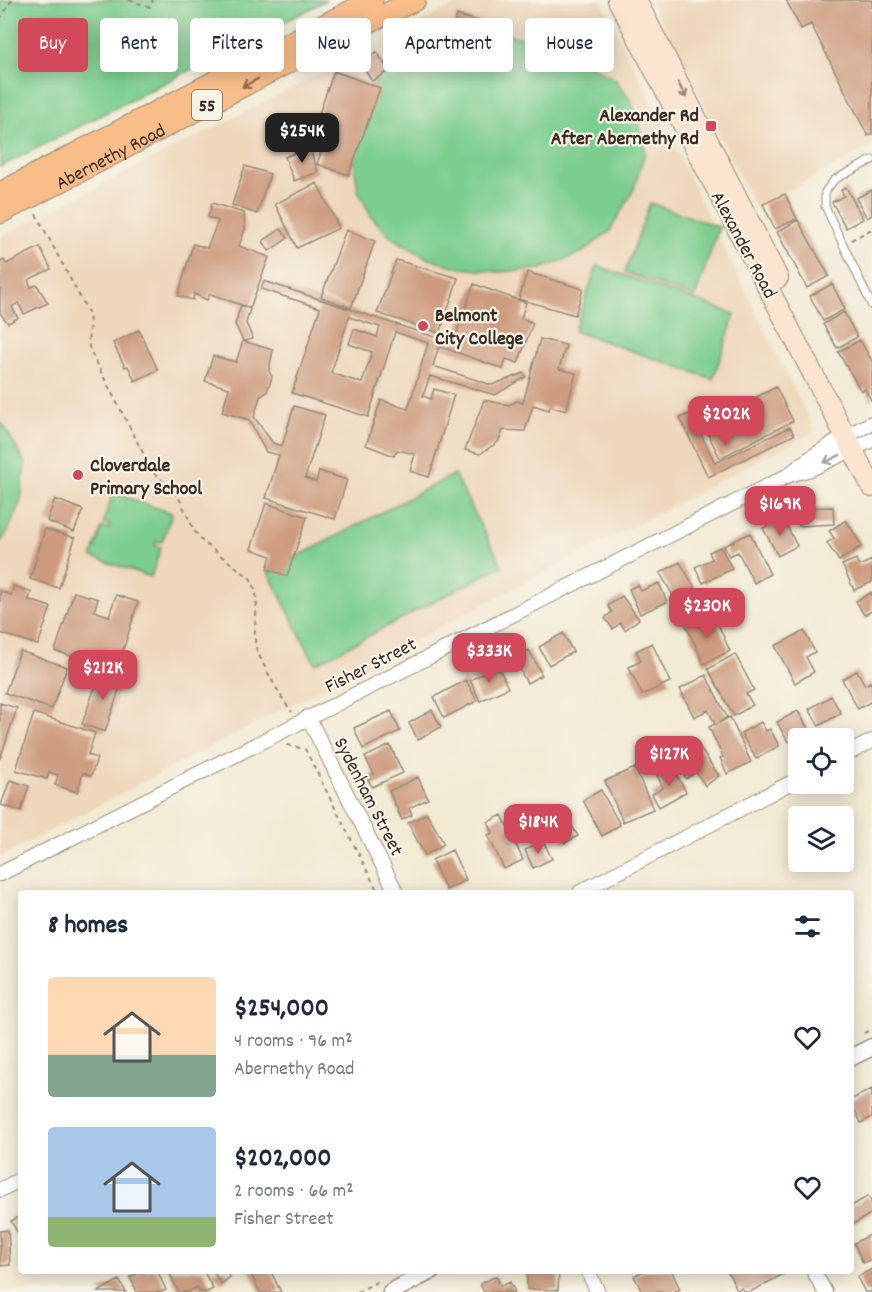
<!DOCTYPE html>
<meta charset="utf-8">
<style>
body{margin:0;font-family:Dekko,sans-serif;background:#f2f2f3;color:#1f2937;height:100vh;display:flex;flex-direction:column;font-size:22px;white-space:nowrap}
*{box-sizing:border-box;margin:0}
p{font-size:20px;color:#747a83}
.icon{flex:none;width:33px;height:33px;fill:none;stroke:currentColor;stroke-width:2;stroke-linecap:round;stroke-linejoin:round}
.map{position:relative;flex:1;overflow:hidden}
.panel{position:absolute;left:18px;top:890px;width:836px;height:384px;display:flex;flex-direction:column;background:#fff;border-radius:6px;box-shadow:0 3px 15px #0003}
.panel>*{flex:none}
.top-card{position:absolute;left:18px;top:18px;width:837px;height:54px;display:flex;gap:12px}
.fabs{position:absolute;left:788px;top:728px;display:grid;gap:12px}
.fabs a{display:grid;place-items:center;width:66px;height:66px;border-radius:6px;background:#fff;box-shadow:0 3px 15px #0003;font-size:30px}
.price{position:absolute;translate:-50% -51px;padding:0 14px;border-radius:12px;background:#d1495b;color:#fff;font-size:20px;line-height:39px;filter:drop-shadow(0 2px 3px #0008)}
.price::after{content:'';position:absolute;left:50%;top:36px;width:18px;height:14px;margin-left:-9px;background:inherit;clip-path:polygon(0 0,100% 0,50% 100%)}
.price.on{background:#222;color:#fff}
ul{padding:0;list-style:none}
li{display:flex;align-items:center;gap:18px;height:150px;padding:0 30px}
li span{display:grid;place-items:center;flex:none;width:168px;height:120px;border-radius:6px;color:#555}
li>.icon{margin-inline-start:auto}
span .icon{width:72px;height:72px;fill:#fffc;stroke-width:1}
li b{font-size:26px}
h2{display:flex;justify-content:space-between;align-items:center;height:72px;padding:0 30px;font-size:26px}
.pill{padding:0 21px;border-radius:6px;background:#fff;box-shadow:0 3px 15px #0003;font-size:21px;line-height:54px}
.pill.on{background:#d1495b;color:#fff}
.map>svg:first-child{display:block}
</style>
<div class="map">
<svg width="872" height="1292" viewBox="0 0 872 1292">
<rect width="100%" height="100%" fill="#f7f3e8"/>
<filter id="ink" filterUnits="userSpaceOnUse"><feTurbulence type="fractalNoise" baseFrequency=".0167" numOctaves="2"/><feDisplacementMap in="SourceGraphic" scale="12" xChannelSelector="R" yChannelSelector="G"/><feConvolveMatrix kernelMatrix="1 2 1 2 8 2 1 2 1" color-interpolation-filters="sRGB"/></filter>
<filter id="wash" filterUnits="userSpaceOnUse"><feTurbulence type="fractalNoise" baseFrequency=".008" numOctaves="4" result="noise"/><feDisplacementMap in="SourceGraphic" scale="24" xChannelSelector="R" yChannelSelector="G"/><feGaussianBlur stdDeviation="1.35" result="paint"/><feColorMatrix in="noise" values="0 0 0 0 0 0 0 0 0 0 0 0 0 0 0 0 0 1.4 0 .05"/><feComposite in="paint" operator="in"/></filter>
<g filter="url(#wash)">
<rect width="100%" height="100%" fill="#f1ebd4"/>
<path fill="#eed7bb" d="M 464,0 L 601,0 L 815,431 L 0,857 L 0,237 Z
M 650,0 L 872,0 L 872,146 L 756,208 Z"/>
<path fill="#7cce8f" stroke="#5c7c56" stroke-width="1.5" d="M 0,0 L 327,0 L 0,167 Z
M 440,27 L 480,28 L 556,46 L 616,80 L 631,101 L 639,122 L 645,152 L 634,189 L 610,231 L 583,252 L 541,269 L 499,272 L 461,268 L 427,258 L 389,236 L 371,216 L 358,190 L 353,156 L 362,118 L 379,71 L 406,41 Z
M 650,203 L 719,227 L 695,297 L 625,272 Z
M 597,266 L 735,314 L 713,379 L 574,331 Z
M 0,422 L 4,426 L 25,463 L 21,500 L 8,531 L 0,543 Z
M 454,474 L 502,566 L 315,664 L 268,572 Z
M 113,493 L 172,513 L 162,542 L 156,541 L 155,545 L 161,547 L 151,577 L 92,557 L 102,527 L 109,529 L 110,525 L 103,523 Z"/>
<g id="blocks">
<path fill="#cd9b7f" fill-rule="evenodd" d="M 786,0 L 872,0 L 872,134 L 868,136 L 811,24 L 801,29 Z
M 457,15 L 491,25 L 484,47 L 450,37 Z
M 377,52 L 389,71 L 372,81 L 360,62 Z
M 334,71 L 380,88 L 349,175 L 317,164 L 324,144 L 310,139 Z
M 309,147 L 318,172 L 294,181 L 285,157 Z
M 245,166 L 270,174 L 257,214 L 232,205 Z
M 317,183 L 339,228 L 297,248 L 275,204 Z
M 846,187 L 863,219 L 846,228 L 832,202 L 844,196 L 841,190 Z
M 872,190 L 872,215 L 867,218 L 856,198 Z
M 785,194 L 797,219 L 775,229 L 763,204 Z
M 212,203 L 244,213 L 245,229 L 239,246 L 269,257 L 250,308 L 210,294 L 207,300 L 194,294 L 193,300 L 178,296 L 193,244 L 207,248 L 218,221 L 208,217 Z
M 798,220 L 829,276 L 807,288 L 777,232 Z
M 281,229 L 288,238 L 269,251 L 263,241 Z
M 346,230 L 375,241 L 351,308 L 321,297 Z
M 40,247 L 51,269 L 28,280 L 31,287 L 37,285 L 48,303 L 24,314 L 18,303 L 12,307 L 18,318 L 8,323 L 0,313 L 0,262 L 4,260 L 6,264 Z
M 396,260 L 458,278 L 440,333 L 377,313 Z
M 527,272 L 583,289 L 575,315 L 519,299 Z
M 264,281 L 453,343 L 474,284 L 526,303 L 521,318 L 533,323 L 518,363 L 506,359 L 503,369 L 439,346 L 433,366 L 492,385 L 524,373 L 526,377 L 495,395 L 430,376 L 423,396 L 431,399 L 434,389 L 454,395 L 429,477 L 410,471 L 415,454 L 397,450 L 394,456 L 366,445 L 381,400 L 408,409 L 428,343 L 395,332 L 368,417 L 292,393 L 320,308 L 261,289 ZM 349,317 L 380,327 L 377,337 L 354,329 L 349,344 L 372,352 L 362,383 L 331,373 Z
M 832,284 L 845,309 L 823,321 L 810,296 Z
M 241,305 L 250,309 L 246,323 L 253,339 L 243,341 L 235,324 Z
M 844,312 L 857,337 L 837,348 L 823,324 Z
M 139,330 L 158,370 L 135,381 L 128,366 L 125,367 L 113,343 Z
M 540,339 L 566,345 L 559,369 L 576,373 L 566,411 L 550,406 L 549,410 L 533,405 L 525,431 L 503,430 L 498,442 L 480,454 L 465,450 L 484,400 L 509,405 L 517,401 L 523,403 Z
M 860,340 L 872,361 L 872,402 L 865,389 L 861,391 L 838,352 Z
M 243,341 L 273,350 L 269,371 L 272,377 L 267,392 L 260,397 L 254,417 L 273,443 L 282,446 L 294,406 L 325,415 L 305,478 L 316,482 L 319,471 L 347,480 L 335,519 L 266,498 L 279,455 L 266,452 L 249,420 L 222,412 L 229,388 L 205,381 L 213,356 L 236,362 Z
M 776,387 L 793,421 L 720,458 L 703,424 Z
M 691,413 L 715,463 L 790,427 L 794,435 L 708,477 L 680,418 Z
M 55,499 L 83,510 L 74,532 L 47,521 Z
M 266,503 L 307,517 L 287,576 L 267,569 L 271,556 L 251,549 Z
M 833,507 L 834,524 L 799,526 L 798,508 Z
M 783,518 L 797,546 L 778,556 L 763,528 Z
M 846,520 L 862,546 L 839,561 L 827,543 L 834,538 L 829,531 Z
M 45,529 L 75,538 L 59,588 L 30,579 Z
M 750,533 L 770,574 L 754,583 L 738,552 L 729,556 L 724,546 Z
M 721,547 L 732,569 L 703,583 L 695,567 L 712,559 L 709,552 Z
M 856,559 L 859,566 L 872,560 L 872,582 L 854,590 L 842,565 Z
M 680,562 L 695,588 L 675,599 L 660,573 Z
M 659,583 L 667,602 L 640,614 L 629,589 L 638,585 L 641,591 Z
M 14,586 L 31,592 L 29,600 L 51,607 L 38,645 L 0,633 L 0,591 L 11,595 Z
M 74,592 L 98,599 L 94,611 L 109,616 L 116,595 L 138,602 L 117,670 L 55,651 Z
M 872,592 L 872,611 L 864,615 L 856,601 Z
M 695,593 L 702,607 L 687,615 L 680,601 Z
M 622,596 L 639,619 L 625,630 L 620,623 L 613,629 L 605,618 L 612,612 L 608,606 Z
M 704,614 L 709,626 L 717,622 L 730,651 L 704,664 L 685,623 Z
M 804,631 L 815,652 L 806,657 L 814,672 L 795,683 L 775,646 Z
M 563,633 L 573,652 L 549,665 L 539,647 Z
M 652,643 L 670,682 L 642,695 L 629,667 L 641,661 L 636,651 Z
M 529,650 L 542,675 L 527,683 L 513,658 Z
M 20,651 L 67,667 L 52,709 L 5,693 Z
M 735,654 L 754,690 L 746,694 L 753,705 L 734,716 L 708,669 Z
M 498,666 L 508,688 L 480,701 L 470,680 Z
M 101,671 L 123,678 L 105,732 L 82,724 Z
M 857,671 L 865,685 L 870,682 L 872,685 L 872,701 L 858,709 L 842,679 Z
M 706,675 L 727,717 L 718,723 L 730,717 L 751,762 L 727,774 L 720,758 L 723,757 L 709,727 L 715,724 L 708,710 L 694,717 L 680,689 Z
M 466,680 L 477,701 L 444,718 L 434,697 Z
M 831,696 L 841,713 L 819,726 L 809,709 Z
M 0,703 L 17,708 L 0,759 Z
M 432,710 L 441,727 L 418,740 L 409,723 Z
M 391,711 L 400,731 L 363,749 L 354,728 Z
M 798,711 L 809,730 L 788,742 L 777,722 Z
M 34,713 L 95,733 L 88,755 L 97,758 L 91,776 L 83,773 L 77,792 L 55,785 L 58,775 L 49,772 L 47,779 L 16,770 Z
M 761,722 L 766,731 L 770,729 L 779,746 L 756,759 L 741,733 Z
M 694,739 L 719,776 L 705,786 L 696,772 L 686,779 L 679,767 L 686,763 L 678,750 Z
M 390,745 L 403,773 L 372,787 L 367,777 L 374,774 L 365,757 Z
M 672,766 L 686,792 L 659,807 L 652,794 L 663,788 L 657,775 Z
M 635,768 L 653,809 L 623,822 L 605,781 Z
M 418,777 L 428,799 L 409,808 L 412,815 L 402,820 L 389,791 Z
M 10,780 L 29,786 L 21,811 L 1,805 Z
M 601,790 L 620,825 L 602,836 L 583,800 Z
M 560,807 L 569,826 L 550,835 L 541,815 Z
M 427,813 L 444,844 L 425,855 L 408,823 Z
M 502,815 L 523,860 L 504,869 L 488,835 L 493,833 L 488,822 Z
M 572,826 L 578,836 L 565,843 L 559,833 Z
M 543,841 L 552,859 L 533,868 L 525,850 Z
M 452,850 L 466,880 L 446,890 L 432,860 Z
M 872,1089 L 872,1117 L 861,1123 L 850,1100 Z
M 868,1196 L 872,1203 L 872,1213 L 850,1226 L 850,1207 Z
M 21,1215 L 21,1234 L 19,1235 L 11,1221 Z
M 8,1230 L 10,1265 L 0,1266 L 0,1231 Z
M 872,1234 L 872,1259 L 863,1263 L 854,1243 Z
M 872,1269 L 872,1292 L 865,1292 L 857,1277 Z
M 144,1270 L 157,1270 L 166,1290 L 161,1292 L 137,1292 L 130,1277 Z
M 168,1270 L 203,1270 L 213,1289 L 207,1292 L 200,1292 L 197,1287 L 188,1292 L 179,1292 Z
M 212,1270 L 226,1270 L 230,1277 L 221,1284 Z
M 249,1270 L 270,1270 L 281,1292 L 260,1292 Z
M 527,1270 L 559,1270 L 558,1290 L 527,1289 Z
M 645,1270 L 671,1270 L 680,1289 L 673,1292 L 642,1292 L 634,1276 Z
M 727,1270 L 785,1270 L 786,1273 L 750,1292 L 744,1292 L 742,1288 L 737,1290 Z
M 496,1276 L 501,1286 L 510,1282 L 515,1292 L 484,1292 L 480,1284 Z
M 119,1280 L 126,1292 L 98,1292 Z"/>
</g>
</g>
<g filter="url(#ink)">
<use href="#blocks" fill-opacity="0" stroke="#968a79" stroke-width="1.5"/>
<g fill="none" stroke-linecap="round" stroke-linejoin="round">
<g stroke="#968a79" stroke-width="9">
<path id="service" d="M 872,160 L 834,180 L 825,192 L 825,206 L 872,306"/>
</g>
<g stroke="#968a79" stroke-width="16">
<path id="minor" d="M 791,473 C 815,452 843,437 872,423
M 308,717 L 396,892
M 843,756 L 872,741
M 0,874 L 789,475 L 811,469 L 872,440
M 580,892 L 798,779
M 0,1190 L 21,1179
M 587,1270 L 598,1292
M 813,1270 L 825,1292"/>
</g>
<g stroke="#968a79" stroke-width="19">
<path id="tertiary" d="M 850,1058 L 872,1047
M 391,1292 L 433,1270"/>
</g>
<g stroke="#968a79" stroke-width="22">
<path id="secondary" d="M 618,0 L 872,487
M 636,0 L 778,278"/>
</g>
<g stroke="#968a79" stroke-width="23">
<g id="primary">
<path d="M 0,193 L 372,0"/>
<path id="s1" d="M 0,213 L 327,42 L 415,0"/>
</g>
</g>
<path stroke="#968a79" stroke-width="2" stroke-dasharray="4.5 4.5" stroke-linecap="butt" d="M 129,0 L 150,7 L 153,0
M 0,19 L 12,0
M 36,214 L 89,314 C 92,329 85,338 91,353 L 153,472 L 178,496 L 195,532 L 203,542 L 250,578 C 264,599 251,624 256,647 C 258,657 285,705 292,712
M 851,240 L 872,229
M 287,745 L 305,749 L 378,892
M 864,1033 L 872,1029
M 357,1292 L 381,1280"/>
<use href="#service" stroke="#fff" stroke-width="7"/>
<use href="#minor" stroke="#fff" stroke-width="14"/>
<use href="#tertiary" stroke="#fff" stroke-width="16"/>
<use href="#secondary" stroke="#fce5d0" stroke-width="20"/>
<use href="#primary" stroke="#f8bd89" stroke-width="21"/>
</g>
<defs><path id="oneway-shaft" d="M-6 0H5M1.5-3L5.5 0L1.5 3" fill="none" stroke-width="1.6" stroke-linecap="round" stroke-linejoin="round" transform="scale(1.5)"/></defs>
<use stroke="#906c4e" href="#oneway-shaft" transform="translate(250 83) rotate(152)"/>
<use stroke="#9c8877" href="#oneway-shaft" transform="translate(682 90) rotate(63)"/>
<use stroke="#a79f9a" href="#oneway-shaft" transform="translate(832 459) rotate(154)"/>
</g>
<g fill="#d1495b" stroke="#f7f3e8" stroke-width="2">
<rect x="705" y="120" width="12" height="12" rx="3"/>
<circle cx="423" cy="326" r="6"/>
<circle cx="78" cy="475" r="6"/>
</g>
<g text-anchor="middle" stroke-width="4.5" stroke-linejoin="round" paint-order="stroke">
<rect fill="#f7f3e8" stroke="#73665b" stroke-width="1.5" x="192" y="90" width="30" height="30" rx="4.5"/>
<g font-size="18" font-weight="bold" fill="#3b2a1e">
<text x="207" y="111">55</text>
</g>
<g font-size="20" font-weight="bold" fill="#3b2a1e" stroke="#f7f3e8" text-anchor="start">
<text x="699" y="121" text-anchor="end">Alexander Rd<tspan x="699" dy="23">After Abernethy Rd</tspan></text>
<text x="435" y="321">Belmont<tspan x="435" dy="23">City College</tspan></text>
<text x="90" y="471">Cloverdale<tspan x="90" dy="23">Primary School</tspan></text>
</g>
<g font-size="20" fill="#3b2a1e" stroke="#f7f3e8">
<text dy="7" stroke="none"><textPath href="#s1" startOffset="124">Abernethy Road</textPath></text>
<text transform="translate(745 244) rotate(62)" y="7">Alexander Road</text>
<text transform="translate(370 664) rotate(-27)" y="7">Fisher Street</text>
<text transform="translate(370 796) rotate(63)" y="7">Sydenham Street</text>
</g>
</g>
</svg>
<div class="fabs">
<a><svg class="icon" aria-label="locate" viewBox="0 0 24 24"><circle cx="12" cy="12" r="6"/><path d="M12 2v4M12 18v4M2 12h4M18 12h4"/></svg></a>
<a><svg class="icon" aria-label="layers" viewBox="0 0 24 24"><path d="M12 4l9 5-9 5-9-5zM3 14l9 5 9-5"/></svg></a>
</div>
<b class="price on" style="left:302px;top:164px">$254K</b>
<b class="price" style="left:726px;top:447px">$202K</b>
<b class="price" style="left:780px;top:537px">$169K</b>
<b class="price" style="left:707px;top:639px">$230K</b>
<b class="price" style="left:489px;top:684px">$333K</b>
<b class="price" style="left:103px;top:701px">$212K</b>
<b class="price" style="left:669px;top:787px">$127K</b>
<b class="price" style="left:538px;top:855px">$184K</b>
<div class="top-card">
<a class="pill on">Buy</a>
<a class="pill">Rent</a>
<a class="pill">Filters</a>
<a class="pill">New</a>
<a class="pill">Apartment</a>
<a class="pill">House</a>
</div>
<section class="panel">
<h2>8 homes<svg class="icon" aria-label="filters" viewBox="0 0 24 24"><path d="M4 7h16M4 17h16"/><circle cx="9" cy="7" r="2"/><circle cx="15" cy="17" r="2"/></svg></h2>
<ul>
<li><span style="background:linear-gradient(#ffd9b3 65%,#7fa58c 0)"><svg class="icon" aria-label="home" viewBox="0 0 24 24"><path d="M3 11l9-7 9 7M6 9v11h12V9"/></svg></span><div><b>$254,000</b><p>4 rooms · 96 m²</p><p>Abernethy Road</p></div><svg class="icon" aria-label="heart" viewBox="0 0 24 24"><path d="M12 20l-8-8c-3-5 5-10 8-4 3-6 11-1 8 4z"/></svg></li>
<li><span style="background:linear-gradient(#a9c7e8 75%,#8fb573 0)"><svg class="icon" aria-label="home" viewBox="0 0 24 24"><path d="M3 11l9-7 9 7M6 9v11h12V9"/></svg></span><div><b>$202,000</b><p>2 rooms · 66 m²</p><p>Fisher Street</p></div><svg class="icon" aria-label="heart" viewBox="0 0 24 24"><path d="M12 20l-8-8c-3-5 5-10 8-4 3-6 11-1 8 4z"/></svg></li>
</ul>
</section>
</div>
